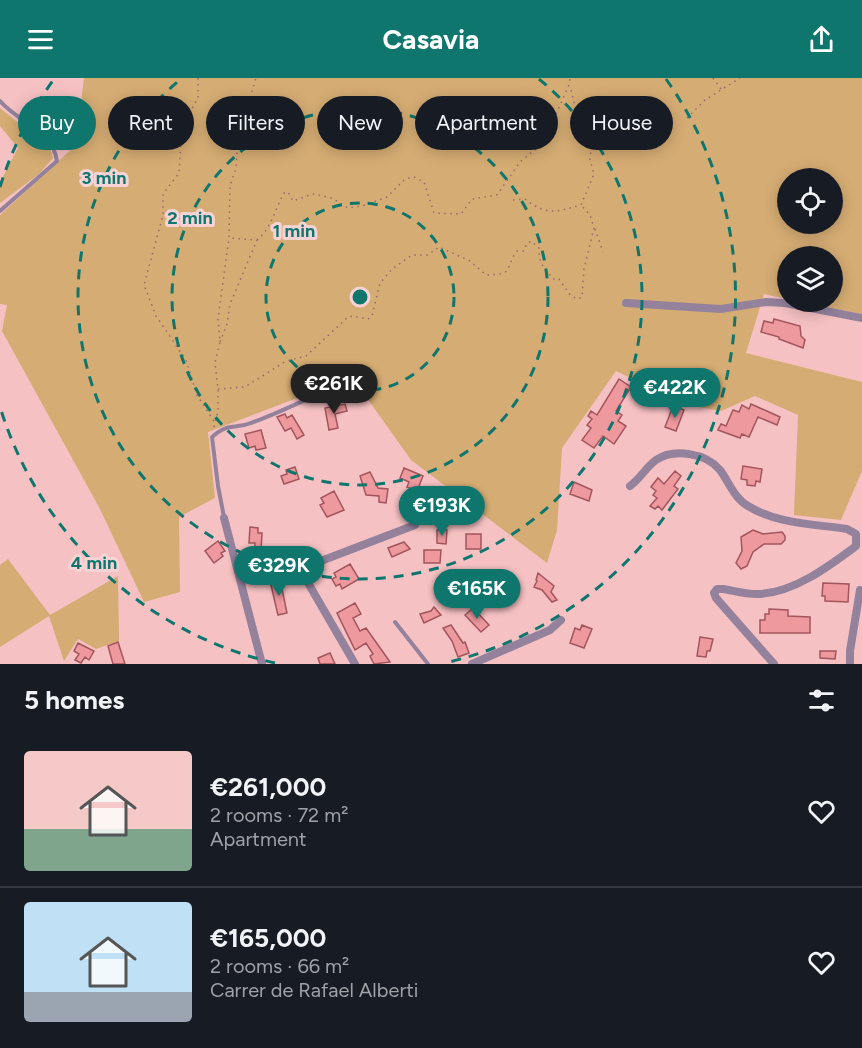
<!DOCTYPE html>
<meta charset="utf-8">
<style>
body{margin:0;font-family:Figtree,sans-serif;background:#20242c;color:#f1f3f6;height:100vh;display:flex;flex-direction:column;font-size:22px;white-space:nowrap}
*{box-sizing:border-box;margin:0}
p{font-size:20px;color:#9ea1a6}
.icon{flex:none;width:33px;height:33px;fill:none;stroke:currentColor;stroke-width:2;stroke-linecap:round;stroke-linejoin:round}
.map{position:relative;height:586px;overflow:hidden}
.panel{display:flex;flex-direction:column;background:#171b24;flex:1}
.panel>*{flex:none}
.hud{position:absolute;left:18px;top:18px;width:826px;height:54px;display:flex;gap:12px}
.controls{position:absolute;left:777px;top:90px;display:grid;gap:12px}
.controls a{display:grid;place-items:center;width:66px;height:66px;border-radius:50%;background:#171b24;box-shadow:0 3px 15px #0003;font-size:30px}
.price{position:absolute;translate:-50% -51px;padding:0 14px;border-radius:21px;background:#0f766e;color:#fff;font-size:20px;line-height:39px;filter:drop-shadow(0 2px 3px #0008)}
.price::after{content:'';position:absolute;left:50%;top:36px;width:18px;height:14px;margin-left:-9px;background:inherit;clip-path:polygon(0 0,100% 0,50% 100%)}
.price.active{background:#222;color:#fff}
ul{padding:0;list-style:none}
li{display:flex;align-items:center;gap:18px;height:150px;padding:0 24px}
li+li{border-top:2px solid #363941}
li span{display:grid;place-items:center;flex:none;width:168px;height:120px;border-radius:6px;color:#555}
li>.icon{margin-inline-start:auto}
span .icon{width:72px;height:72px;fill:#fffc;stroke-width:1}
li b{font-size:26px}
h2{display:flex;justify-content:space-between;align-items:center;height:72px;padding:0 24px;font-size:26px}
.pill{padding:0 21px;border-radius:27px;background:#171b24;box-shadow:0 3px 15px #0003;font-size:21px;line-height:54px}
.pill.active{background:#0f766e;color:#fff}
header{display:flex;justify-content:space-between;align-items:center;height:78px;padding:0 24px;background:#0f766e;color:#fff;font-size:27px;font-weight:700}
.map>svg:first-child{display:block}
</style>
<header><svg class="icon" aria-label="menu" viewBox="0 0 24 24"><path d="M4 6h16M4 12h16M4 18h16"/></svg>Casavia<svg class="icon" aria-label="share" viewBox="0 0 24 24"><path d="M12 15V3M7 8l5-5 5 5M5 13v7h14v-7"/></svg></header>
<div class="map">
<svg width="862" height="586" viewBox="0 0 862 586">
<rect width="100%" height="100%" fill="#f6c1c3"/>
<path fill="#d5ac73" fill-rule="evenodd" d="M 84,0 L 862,0 L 862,236 L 801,224 L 832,224 L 832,178 L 788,178 L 787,221 L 764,216 L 746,275 L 862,304 L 862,393 L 841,442 L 794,437 L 798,337 L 755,318 L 721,333 L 688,327 L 616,293 L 562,370 L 557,452 L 547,485 L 411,382 L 352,299 L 208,354 L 215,420 L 179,439 L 180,514 L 144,524 L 100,431 L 2,253 L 7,227 L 0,226 L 0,137 L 76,67 ZM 788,100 L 832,100 L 832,146 L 788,146 Z
M 0,30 L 50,70 L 53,80 L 39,96 L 0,125 L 0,104 L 18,70 L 0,48 Z
M 8,481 L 50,537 L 118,498 L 119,563 L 96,571 L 78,561 L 64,583 L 49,538 L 0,569 L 0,487 Z"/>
<path fill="#ed999e" stroke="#a2555c" stroke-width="1.5" d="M 774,241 L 800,248 L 801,258 L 805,262 L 803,270 L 779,261 L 779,259 L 761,254 L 764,243 L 773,245 Z
M 619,301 L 631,309 L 616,333 L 622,337 L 618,343 L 626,348 L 614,366 L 603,358 L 594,370 L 582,362 L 591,350 L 587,347 L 592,341 L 588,338 L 591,333 L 597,337 Z
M 345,326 L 347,333 L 335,336 L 338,350 L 329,352 L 325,330 Z
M 751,326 L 780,339 L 777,347 L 758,339 L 749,359 L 742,356 L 740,360 L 718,352 L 721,346 L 726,348 L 733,332 L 739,334 L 742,327 L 749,331 Z
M 673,328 L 684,332 L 676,353 L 665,349 Z
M 285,336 L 287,340 L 292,337 L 304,357 L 297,361 L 291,350 L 285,353 L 277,339 Z
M 261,352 L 266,370 L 256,372 L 255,368 L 249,370 L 245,356 Z
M 743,388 L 762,391 L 760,404 L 756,403 L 755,408 L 747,407 L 747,402 L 741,401 Z
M 295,389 L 299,401 L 284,406 L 281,398 L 287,396 L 286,392 Z
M 404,390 L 423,398 L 417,413 L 407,409 L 409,404 L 400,400 Z
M 675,393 L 681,398 L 674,408 L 678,411 L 662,432 L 658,428 L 655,431 L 650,428 L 657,420 L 653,417 L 656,413 L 651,409 L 658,400 L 664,406 Z
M 370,394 L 378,410 L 388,411 L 386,425 L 379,424 L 379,418 L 366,417 L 360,398 Z
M 574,404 L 592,412 L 589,423 L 570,416 Z
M 334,413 L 344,432 L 327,439 L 320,427 L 324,425 L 321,420 Z
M 250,449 L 258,450 L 258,455 L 262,455 L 261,473 L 255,473 L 255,465 L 249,465 Z
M 437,452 L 447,452 L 446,466 L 437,465 Z
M 753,452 L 763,456 L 782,454 L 785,458 L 785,462 L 781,466 L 764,466 L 753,474 L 747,488 L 741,491 L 736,485 L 742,473 L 741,459 Z
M 466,456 L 481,456 L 481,471 L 466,471 Z
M 218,463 L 225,473 L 221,475 L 223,478 L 214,485 L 205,473 Z
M 404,464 L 410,471 L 392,479 L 388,470 Z
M 424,472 L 441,472 L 440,485 L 424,485 Z
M 350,486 L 359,501 L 342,511 L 340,506 L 336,508 L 332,501 L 336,499 L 334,495 Z
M 538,495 L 554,508 L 551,514 L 557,522 L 552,524 L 542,512 L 534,509 L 537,503 L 536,502 Z
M 280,501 L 287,535 L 278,537 L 270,503 Z
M 823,505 L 849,506 L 848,524 L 825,523 L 825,518 L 822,518 Z
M 355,525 L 361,536 L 353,540 L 360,553 L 366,550 L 390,584 L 374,586 L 370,578 L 373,576 L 366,565 L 355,572 L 337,535 Z
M 434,529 L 441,537 L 424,545 L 420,536 L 431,533 Z
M 473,530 L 489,547 L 481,554 L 465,537 Z
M 769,531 L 788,532 L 788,538 L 810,539 L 810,555 L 760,555 L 760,542 L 765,542 L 765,536 L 769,536 Z
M 451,547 L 463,565 L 465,564 L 469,575 L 458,579 L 452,563 L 443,550 Z
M 582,547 L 592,551 L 584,570 L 570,565 L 575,550 L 580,552 Z
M 700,559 L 713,561 L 710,573 L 707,573 L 706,579 L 697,578 Z
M 118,564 L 125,586 L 113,586 L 108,568 Z
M 78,565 L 94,573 L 89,582 L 85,579 L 81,585 L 75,582 L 79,576 L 74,573 Z
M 820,573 L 836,573 L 835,581 L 820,580 Z
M 330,575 L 335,586 L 320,586 L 318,580 Z"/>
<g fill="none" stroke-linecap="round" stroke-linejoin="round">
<path stroke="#956b6e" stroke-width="1.5" stroke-dasharray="1.5 4.5" stroke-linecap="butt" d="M 198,0 L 198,20 L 182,48 L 179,95 L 163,116 L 163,137 L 144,207 L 156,238 L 186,282 L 197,317 L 215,345
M 713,0 L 721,11
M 687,40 L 705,22 L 740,0
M 513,122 L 525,121 C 546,138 556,134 581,127 L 594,96 L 590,82 L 591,73 L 582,55 L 570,8
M 595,151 L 603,174
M 257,162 C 271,151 275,131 284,115 L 288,114 L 293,123 L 313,116 L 332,120 L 348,130 L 362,128 L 387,119 L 405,101 L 414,99 L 424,104 L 434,135 L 461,136 L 472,121 L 497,117 L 520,84 L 537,70 L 553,43 L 569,7 L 570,0
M 220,264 L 227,246 L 230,226 L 257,162 L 229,160
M 218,311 L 245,309 L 286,283 L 306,278 L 348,239 L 353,238 L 368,241 L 372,238 L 380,205 L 392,191 L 412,177 L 428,177 L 439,169 L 470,183 L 486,197 C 516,196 503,192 517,173 L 524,173 L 526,167 L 531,163 L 539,170 C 538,185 545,192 555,202 L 559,201 L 571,218 L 578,221 L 582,219 L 584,191 L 594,150 L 590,137 L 581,127
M 214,349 L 218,333 L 218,311 L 215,285 L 220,264 L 218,241 L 229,160 L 230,108 L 236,90 L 237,77 L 236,47 L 247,30 L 256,0"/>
<path stroke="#94829d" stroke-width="4" d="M 0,23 C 18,44 53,53 57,83 L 0,133
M 224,439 L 218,408 L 212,359 C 229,344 233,352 251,345 C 285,333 316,315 351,304
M 395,544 L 428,586"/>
<path stroke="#94829d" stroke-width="8" d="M 626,225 L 721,231 L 766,224 L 785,225 L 862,240
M 630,408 C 640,401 646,389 656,382 C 674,370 706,375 720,392 C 729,404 734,420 748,428 C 777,446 814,446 847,451 L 856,456 L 856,468 C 829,488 795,514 760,516 C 748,517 735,513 723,511 L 717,511 L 714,515 L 716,520 L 774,586
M 224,440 L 262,586
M 355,586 L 300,491 L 415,447
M 472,586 L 550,552 L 561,542
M 850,586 L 850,573 L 860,512"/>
</g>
<g fill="none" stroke="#0f766e" stroke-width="3" stroke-dasharray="10 8">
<circle cx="360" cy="219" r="94"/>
<circle cx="360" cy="219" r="188"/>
<path d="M539 1A282 282 0 1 1 181 1"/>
<path d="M275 585A376 376 0 0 1 0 329M0 109A376 376 0 0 1 54 1M666 1A376 376 0 0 1 445 585"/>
</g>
<circle cx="360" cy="219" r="9" fill="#0f766e" stroke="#f7d3d5" stroke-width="3"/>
<g font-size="18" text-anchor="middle" font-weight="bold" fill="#0f766e" stroke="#f7d3d5" stroke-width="6" stroke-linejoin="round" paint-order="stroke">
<text x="104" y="106">3 min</text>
<text x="190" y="146">2 min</text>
<text x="294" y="159">1 min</text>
<text x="94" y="491">4 min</text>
</g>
</svg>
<div class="controls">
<a><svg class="icon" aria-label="locate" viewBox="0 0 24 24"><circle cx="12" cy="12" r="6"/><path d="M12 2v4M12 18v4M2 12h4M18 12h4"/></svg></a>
<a><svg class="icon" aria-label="layers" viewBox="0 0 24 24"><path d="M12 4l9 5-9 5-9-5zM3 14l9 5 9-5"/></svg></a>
</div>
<b class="price active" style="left:334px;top:337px">€261K</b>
<b class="price" style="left:675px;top:341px">€422K</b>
<b class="price" style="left:442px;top:459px">€193K</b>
<b class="price" style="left:279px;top:519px">€329K</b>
<b class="price" style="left:477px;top:542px">€165K</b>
<div class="hud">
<a class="pill active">Buy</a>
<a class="pill">Rent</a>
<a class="pill">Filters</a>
<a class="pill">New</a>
<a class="pill">Apartment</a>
<a class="pill">House</a>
</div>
</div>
<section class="panel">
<h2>5 homes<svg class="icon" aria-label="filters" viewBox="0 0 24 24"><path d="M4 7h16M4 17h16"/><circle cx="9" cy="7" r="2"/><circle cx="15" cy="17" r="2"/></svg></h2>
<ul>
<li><span style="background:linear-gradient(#f6c9c9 65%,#7fa58c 0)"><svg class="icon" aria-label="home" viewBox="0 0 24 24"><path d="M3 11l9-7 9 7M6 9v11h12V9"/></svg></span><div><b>€261,000</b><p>2 rooms · 72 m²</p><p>Apartment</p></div><svg class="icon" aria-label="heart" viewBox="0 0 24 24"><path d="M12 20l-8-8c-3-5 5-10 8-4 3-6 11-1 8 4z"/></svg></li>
<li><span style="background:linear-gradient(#bfe0f5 75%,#9aa5b1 0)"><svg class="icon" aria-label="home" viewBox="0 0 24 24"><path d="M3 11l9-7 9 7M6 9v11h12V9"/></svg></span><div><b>€165,000</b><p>2 rooms · 66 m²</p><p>Carrer de Rafael Alberti</p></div><svg class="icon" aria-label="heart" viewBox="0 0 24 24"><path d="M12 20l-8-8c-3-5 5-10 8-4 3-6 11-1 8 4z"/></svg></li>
</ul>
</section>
